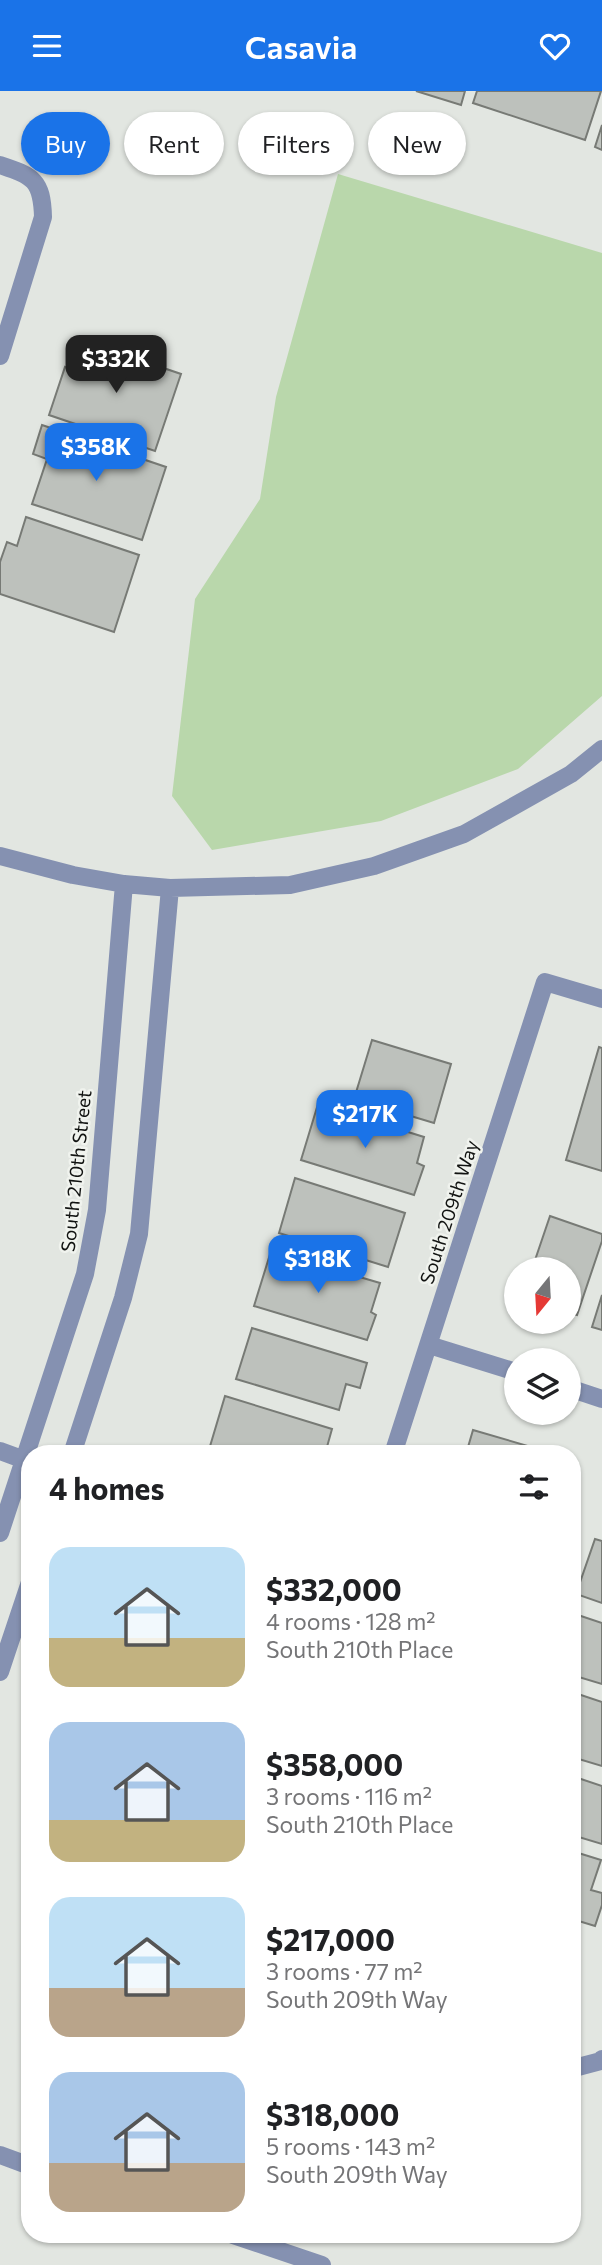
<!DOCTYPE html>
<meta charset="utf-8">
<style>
body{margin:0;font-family:Commissioner,sans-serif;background:#f6f6f6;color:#202124;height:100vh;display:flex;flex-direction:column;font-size:26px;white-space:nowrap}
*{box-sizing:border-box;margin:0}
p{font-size:23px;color:#757577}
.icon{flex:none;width:38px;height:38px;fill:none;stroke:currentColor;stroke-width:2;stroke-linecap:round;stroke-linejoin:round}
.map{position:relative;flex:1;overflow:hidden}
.drawer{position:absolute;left:21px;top:1354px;width:560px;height:798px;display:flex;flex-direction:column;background:#fff;border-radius:28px;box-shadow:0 2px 5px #0004}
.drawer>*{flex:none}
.guide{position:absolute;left:21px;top:21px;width:560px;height:63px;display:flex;gap:14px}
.needle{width:46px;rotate:198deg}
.tools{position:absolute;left:504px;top:1166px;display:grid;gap:14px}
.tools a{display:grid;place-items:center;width:77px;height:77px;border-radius:50%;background:#fff;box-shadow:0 2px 5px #0004;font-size:35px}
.price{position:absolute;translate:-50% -60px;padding:0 16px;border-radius:14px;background:#1a73e8;color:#fff;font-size:23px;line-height:46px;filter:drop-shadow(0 2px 4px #0008)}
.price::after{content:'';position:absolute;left:50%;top:42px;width:21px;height:16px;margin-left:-10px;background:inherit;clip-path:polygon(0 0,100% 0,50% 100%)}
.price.current{background:#222;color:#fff}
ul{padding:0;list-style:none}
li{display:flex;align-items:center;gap:21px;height:175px;padding:0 28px}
li span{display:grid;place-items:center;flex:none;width:196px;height:140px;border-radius:21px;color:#555}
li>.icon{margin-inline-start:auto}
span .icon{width:84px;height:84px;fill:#fffc;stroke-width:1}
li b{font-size:30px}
h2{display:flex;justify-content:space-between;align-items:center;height:84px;padding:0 28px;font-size:30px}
.tag{padding:0 24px;border-radius:32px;background:#fff;box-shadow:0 2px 5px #0004;font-size:24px;line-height:63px}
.tag.current{background:#1a73e8;color:#fff}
header{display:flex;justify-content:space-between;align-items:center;height:91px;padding:0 28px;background:#1a73e8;color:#fff;font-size:32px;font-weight:600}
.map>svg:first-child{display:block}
</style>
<header><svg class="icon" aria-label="menu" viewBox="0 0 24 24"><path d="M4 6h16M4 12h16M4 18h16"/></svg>Casavia<svg class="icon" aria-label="heart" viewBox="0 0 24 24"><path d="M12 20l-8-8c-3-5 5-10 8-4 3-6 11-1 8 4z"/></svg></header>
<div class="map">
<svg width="602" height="2174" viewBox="0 0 602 2174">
<rect width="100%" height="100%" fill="#e2e6e1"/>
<path fill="#b9d7ab" d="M 338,83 L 602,162 L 602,605 L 518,678 L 381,730 L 212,759 L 172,705 L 195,508 L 260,408 L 276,306 Z"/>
<path fill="#bdc1bc" stroke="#777a75" stroke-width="2" d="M 416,0 L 465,0 L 461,14 Z
M 477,0 L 601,0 L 585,49 L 473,12 Z
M 602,34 L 602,59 L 595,56 Z
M 81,249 L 181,283 L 155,360 L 49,324 L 65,276 L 71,279 Z
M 42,334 L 166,376 L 142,449 L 32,413 L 47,368 L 33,363 Z
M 26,426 L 139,464 L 114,541 L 0,503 L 0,471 L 7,451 L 17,455 Z
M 372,949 L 451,973 L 434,1032 L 354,1008 Z
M 599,956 L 602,957 L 602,1080 L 566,1069 Z
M 318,1013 L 424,1046 L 417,1072 L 424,1075 L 414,1104 L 301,1069 Z
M 295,1087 L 405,1122 L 388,1176 L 279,1142 Z
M 550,1125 L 602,1143 L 602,1150 L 577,1224 L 569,1222 L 569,1178 L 532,1178 Z
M 271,1160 L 380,1192 L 371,1221 L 376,1224 L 367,1249 L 254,1215 Z
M 602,1204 L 602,1239 L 592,1236 Z
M 252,1237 L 367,1272 L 360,1297 L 346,1293 L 339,1319 L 236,1288 Z
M 225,1305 L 332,1338 L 325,1363 L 208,1362 Z
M 473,1339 L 555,1363 L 466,1363 Z
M 595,1448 L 602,1450 L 602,1512 L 576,1503 Z
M 572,1522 L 602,1532 L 602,1593 L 572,1584 Z
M 572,1601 L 602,1611 L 602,1675 L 572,1666 Z
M 572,1685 L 602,1695 L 602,1753 L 572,1744 Z
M 572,1760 L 601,1769 L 591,1799 L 602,1802 L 602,1814 L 595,1835 L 572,1828 Z"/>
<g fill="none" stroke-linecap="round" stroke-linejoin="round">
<path stroke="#8591b1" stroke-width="18" d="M 0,74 C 33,85 42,89 43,126 L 0,265
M 0,765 L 73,784 L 124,793 L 170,797 L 290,794 L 374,775 L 464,743 L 571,683 L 602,658
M 429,1254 L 516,1281
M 569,1297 L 602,1308
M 0,1360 L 30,1371
M 72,1363 L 123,1207 L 139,1143 L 170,797
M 393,1363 L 545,891 L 602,908
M 0,1442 L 85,1183 L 97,1119 L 124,793
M 0,1581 L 30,1491
M 572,1974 L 578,1976 L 601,1970 L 602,1968
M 0,2064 L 30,2075
M 233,2144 L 322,2174"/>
</g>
<g text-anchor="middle" stroke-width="5" stroke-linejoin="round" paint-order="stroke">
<g font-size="19" fill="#111311" stroke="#f0f3ee">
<text transform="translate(76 1080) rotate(-84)" y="7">South 210th Street</text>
<text transform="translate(449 1121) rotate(-72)" y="7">South 209th Way</text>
</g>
</g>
</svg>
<div class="tools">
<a><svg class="needle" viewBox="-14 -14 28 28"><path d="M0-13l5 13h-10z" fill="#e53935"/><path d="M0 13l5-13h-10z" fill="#757577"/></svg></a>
<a><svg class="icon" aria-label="layers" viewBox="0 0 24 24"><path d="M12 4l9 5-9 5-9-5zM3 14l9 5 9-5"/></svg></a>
</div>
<b class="price current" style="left:116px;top:304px">$332K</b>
<b class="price" style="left:96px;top:392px">$358K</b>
<b class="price" style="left:365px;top:1059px">$217K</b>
<b class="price" style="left:318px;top:1204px">$318K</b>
<div class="guide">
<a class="tag current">Buy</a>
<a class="tag">Rent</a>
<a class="tag">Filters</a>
<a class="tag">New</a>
</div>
<section class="drawer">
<h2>4 homes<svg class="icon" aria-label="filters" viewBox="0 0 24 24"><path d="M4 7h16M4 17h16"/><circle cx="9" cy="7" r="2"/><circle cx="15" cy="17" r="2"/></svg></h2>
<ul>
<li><span style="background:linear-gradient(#bfe0f5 65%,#c2b280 0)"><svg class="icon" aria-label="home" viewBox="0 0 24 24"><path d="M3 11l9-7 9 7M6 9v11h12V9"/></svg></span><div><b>$332,000</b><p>4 rooms · 128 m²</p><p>South 210th Place</p></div></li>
<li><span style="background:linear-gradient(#a9c7e8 70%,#c2b280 0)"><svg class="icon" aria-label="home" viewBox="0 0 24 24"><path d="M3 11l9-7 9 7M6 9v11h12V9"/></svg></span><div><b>$358,000</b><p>3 rooms · 116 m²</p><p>South 210th Place</p></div></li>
<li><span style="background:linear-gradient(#bfe0f5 65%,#b9a48a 0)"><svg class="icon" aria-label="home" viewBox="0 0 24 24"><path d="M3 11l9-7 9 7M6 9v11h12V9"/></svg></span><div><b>$217,000</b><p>3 rooms · 77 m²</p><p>South 209th Way</p></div></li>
<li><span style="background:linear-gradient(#a9c7e8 65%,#b9a48a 0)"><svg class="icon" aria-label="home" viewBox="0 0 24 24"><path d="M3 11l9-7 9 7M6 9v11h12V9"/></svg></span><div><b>$318,000</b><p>5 rooms · 143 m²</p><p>South 209th Way</p></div></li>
</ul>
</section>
</div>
